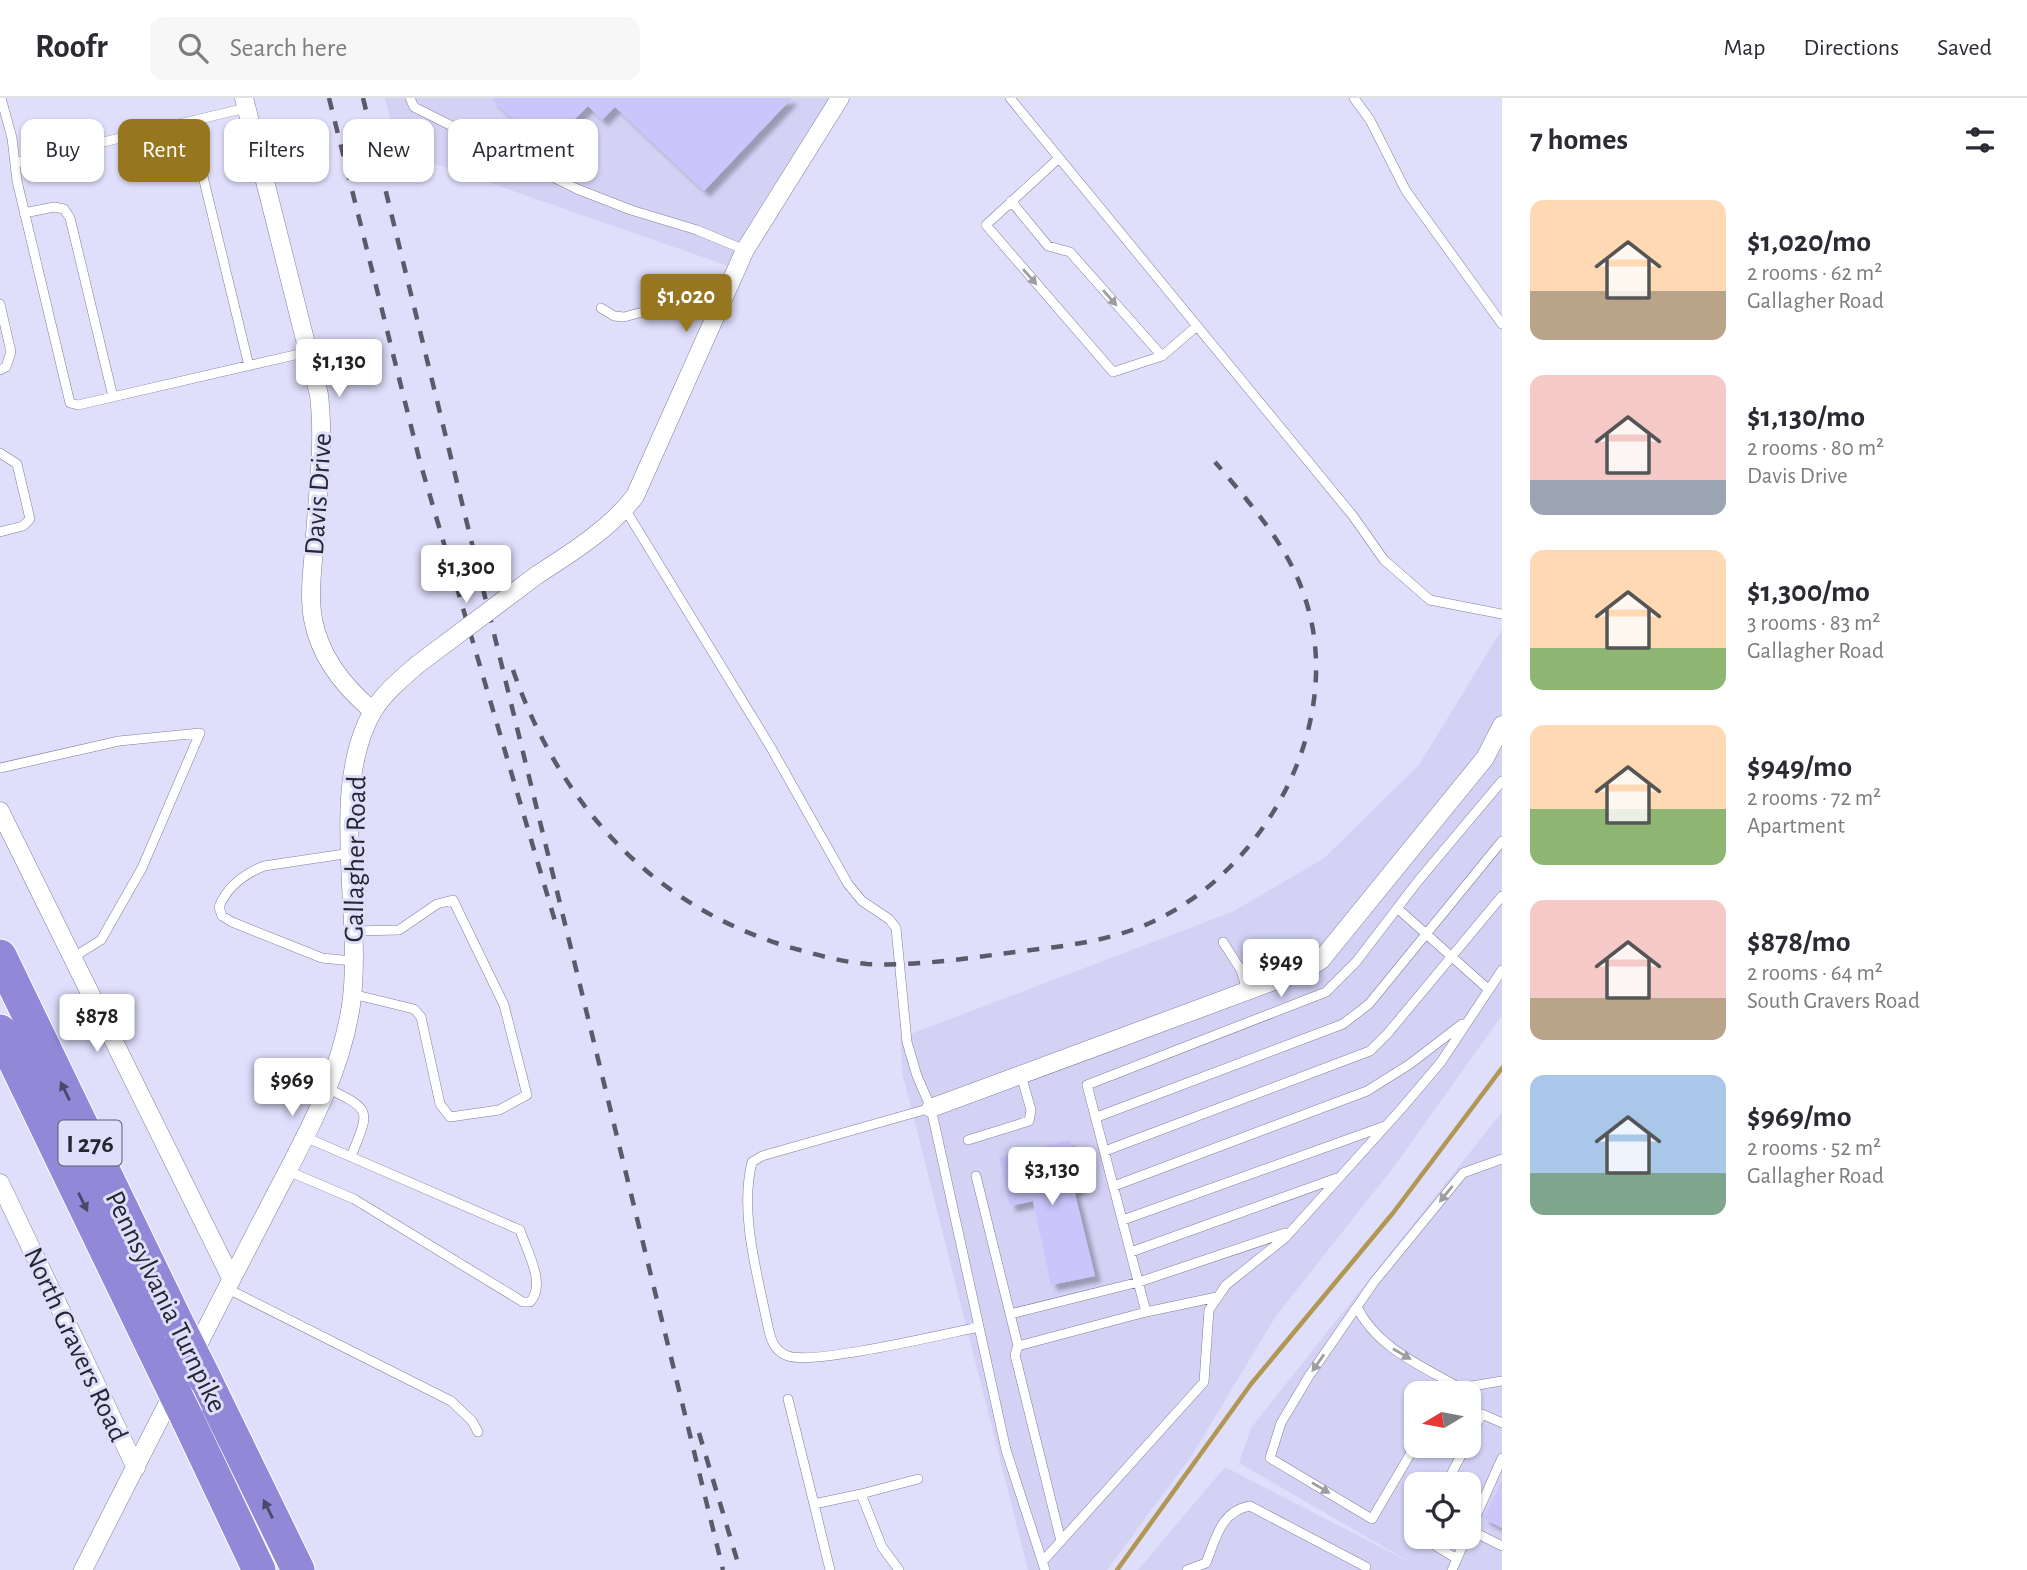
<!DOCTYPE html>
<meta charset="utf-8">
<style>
body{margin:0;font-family:"Alegreya Sans",sans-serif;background:#f7f7f7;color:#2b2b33;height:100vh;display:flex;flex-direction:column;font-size:26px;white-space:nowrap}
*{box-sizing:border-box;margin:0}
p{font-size:23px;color:#7c7c81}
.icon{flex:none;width:38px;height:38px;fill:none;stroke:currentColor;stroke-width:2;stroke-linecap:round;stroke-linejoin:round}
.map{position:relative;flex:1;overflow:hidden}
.panel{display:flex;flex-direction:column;background:#fff;width:525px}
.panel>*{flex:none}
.banner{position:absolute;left:21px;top:21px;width:665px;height:63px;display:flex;gap:14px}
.needle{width:46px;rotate:260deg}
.fabs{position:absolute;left:1404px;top:1283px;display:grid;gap:14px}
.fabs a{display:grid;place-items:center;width:77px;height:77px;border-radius:14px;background:#fff;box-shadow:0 2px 5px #0004;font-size:35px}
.price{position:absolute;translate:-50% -60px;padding:0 16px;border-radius:7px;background:#fff;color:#222;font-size:23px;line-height:46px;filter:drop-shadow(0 2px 4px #0008)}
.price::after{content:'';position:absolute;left:50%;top:42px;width:21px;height:16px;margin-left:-10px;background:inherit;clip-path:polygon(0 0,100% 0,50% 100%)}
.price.on{background:#96771f;color:#fff}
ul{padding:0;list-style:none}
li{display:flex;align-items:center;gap:21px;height:175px;padding:0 28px}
li span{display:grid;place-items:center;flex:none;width:196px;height:140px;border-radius:14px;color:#555}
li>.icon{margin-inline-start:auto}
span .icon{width:84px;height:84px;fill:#fffc;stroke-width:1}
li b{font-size:30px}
h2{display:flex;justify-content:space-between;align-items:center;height:84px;padding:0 28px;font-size:30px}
.tag{padding:0 24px;border-radius:14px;background:#fff;box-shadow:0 2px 5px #0004;font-size:24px;line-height:63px}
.tag.on{background:#96771f;color:#fff}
header{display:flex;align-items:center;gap:42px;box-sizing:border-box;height:98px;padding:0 35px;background:#fff;border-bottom:2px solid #e1e1e2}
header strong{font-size:33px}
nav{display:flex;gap:38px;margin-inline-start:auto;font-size:24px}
.search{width:490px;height:63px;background:#f7f7f7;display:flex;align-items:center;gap:18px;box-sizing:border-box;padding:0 24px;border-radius:14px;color:#7c7c81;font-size:26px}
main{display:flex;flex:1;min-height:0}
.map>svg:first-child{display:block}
</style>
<header>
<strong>Roofr</strong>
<div class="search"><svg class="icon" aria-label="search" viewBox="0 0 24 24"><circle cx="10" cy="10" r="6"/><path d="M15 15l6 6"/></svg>Search here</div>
<nav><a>Map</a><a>Directions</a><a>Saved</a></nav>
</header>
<main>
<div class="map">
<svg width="1502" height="1472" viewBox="0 0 1502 1472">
<defs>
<filter id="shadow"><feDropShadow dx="6" dy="6" stdDeviation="2" flood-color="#0004"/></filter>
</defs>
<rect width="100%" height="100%" fill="#dfdefb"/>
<path fill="#d3d2f5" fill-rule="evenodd" d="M 385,0 L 842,0 L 737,171 L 398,53 Z
M 1502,531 L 1502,917 L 1396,1066 L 1276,1218 L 1192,1357 L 1107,1472 L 1028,1472 L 903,978 L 900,940 L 1232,814 L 1323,761 L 1419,667 Z
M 1502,1014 L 1502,1472 L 1138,1472 L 1225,1369 L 1417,1468 L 1239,1365 L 1251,1330 ZM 1416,1295 L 1468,1295 L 1468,1348 L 1416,1348 ZM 1416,1386 L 1468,1386 L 1468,1438 L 1416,1438 Z"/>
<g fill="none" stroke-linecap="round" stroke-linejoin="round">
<path stroke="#b29753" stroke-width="4.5" d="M 1117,1472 L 1251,1286 L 1393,1115 L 1502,970"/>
</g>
<path fill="#cac6fb" filter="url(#shadow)" d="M 491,0 L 792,0 L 704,93 L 615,9 L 602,22 L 588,8 L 570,26 L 583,39 L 558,66 Z
M 1070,1042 L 1079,1090 L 1074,1092 L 1095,1178 L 1051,1187 L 1033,1103 L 1010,1108 L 999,1059 Z
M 1502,1383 L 1502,1430 L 1483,1420 Z"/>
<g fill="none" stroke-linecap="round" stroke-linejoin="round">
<g stroke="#807f99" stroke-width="10">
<path id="lane" d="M 1,0 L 12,40 L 17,83 L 70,305 L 78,307 L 308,254
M 410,0 L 414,9 L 577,91 L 631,112 L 697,132 L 745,152
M 1010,0 L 1353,418 L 1384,462 L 1430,502 L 1502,516
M 1354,0 L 1370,22 L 1406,93 L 1502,226
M 1059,60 L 986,127 L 1113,274 L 1162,258 L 1197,228
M 199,62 L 249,268
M 15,65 L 246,10
M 1011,103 L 1048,148 L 1070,154 L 1162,258
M 24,115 L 54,109 L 64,111 L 70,120 L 113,299
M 0,206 L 11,254 L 6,269 L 0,272
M 601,210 L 614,218 L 624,219 L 695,200 L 725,196
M 0,355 L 17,366 L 30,421 L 23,428 L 0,434
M 625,411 L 770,648 L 848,786 L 862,803 L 889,821 L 896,830 L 907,944 L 917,978 L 931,1010 L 1006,1352 L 1045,1472
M 0,670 L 119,643 L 200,635 L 142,770 L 101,842 L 72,860
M 351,755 L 264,768 C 244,776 227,789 219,809 L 222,818 L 232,824 L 322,860 L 352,863
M 1397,810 L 1488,891
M 1223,844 L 1241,872 L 1247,893
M 352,896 L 414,911 L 421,919 L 440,1006 L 450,1019 L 499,1012 L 527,997 L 504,907 L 453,802 L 437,806 L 399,832 L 353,833
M 327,990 C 374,1013 369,1012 351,1059
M 931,1010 L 762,1058 L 752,1064 C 739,1116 758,1178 768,1229 C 771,1242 774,1253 788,1258 C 815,1267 944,1236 979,1229
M 1097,1019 L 1343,926 L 1369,906 L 1502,743
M 968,1042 L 1029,1023 L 1031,1012 L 1021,977
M 1105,1053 L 1370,953 L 1388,935 L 1502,798
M 288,1073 L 354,1101 L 523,1204 L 530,1204 C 547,1186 526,1152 520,1132 L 305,1039
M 976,1078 L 1018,1248
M 1114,1088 L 1367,993 L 1410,966 L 1462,926
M 1123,1122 L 1385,1028
M 1131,1154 L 1337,1080
M 226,1190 L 451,1303 L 472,1323 L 478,1334
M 1217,1199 L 1146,1214 L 1087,987 L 1326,894 L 1356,864 L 1418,783 L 1502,683
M 1357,1209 C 1377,1250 1422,1268 1460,1290
M 1010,1216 L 1139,1184 L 1285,1135
M 1452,1295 L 1460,1290 L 1502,1283
M 788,1301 L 814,1406 L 861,1396 L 882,1449 L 899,1472
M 1468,1342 L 1482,1316 L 1502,1325
M 1416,1346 L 1372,1421 L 1270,1360 L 1281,1325 L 1309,1278 L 1374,1184 L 1463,1075 L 1502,1061
M 1446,1386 L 1466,1348
M 861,1396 L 918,1381
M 814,1406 L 830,1472
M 1470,1432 L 1502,1448
M 1468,1436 L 1502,1360
M 1420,1438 L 1457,1461
M 1061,1443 L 1015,1257 L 1018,1248 L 1146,1214
M 1043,1463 L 1204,1284 L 1209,1212 L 1226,1187 L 1285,1140 L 1402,1010 L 1441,964 L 1502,872
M 1187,1472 L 1206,1465 C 1216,1440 1221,1413 1250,1408 L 1366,1469
M 1452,1472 L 1467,1438"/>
</g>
<g stroke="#807f99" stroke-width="19">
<path id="street" d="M 244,0 L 319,297 C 325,348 317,400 314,452 C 312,474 309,499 313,521 C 320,560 344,589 373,613
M 537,477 C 571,455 610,431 635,398 L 745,152 L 840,0
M 0,713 L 231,1180
M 931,1010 L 1309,870 L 1321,862 L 1485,660 L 1502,627
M 0,1085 L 136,1370
M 192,1259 C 218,1207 245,1155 272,1103 C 304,1041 341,977 351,907 C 364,819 327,692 373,613 C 384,595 401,581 417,567
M 83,1472 L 174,1293"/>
</g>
<g stroke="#fff" stroke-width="35">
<path id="highway" d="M 0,858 L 180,1231
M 0,933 L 153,1250
M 205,1281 L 298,1472
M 187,1320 L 259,1472"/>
</g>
<use href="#lane" stroke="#fff" stroke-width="9"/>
<use href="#street" stroke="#fff" stroke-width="18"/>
<use href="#highway" stroke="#9188d8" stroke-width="33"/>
<path stroke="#5b5a6a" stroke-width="4.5" stroke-dasharray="12 12" stroke-linecap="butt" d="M 329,0 L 420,364 L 557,830
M 363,0 L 723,1472
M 513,572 C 559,705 651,808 789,849 C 814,856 841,864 867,866 C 911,868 956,862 1000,856 C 1044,850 1090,847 1132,832 C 1259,788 1350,628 1304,497 C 1287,446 1249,404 1215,364
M 699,1335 L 740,1472"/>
<g stroke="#807f99" stroke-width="19" stroke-linecap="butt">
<path id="street-bridge" d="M 417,567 L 537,477"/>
</g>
<g stroke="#fff" stroke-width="35" stroke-linecap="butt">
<path id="highway-bridge" d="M 180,1231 L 205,1281
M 153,1250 L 187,1320"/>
</g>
<use href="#street-bridge" stroke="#fff" stroke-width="18"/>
<use href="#highway-bridge" stroke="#9188d8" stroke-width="33"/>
</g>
<defs><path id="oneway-solid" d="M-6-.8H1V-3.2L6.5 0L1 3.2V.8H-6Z" transform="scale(1.75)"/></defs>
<g fill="#9e9da2">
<use href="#oneway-solid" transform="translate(1030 179) rotate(49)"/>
<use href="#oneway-solid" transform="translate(1110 200) rotate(49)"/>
<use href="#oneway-solid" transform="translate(1446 1096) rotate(129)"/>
<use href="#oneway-solid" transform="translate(1402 1256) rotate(30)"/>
<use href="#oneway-solid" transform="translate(1318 1265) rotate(125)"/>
<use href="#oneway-solid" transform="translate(1321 1390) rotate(31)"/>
</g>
<g fill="#4c486b">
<use href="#oneway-solid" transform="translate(65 993) rotate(-116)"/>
<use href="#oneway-solid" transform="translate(83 1104) rotate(64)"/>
<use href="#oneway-solid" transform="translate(268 1411) rotate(-116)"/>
</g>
<g text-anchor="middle" stroke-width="6" stroke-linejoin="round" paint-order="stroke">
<rect fill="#dfdefb" stroke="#5e5d6e" stroke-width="2" x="58.5" y="1022.5" width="63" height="45" rx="5"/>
<g font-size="26" font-weight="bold" fill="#272631">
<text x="90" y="1054">I 276</text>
</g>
<g font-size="28" fill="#272631" stroke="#dfdefb">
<text transform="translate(317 396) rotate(-86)" y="10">Davis Drive</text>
<text transform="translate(354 761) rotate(-89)" y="10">Gallagher Road</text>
<text transform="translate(167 1203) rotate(64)" y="10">Pennsylvania Turnpike</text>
<text transform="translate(77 1246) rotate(65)" y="10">North Gravers Road</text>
</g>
</g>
</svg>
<div class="fabs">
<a><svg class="needle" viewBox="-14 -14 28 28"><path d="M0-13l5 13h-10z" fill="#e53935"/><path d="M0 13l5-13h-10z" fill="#7c7c81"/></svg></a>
<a><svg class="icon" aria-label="locate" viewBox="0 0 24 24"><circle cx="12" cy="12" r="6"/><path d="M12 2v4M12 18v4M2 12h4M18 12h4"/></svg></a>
</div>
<b class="price on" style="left:686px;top:236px">$1,020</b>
<b class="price" style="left:339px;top:301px">$1,130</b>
<b class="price" style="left:466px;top:507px">$1,300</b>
<b class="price" style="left:1281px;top:901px">$949</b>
<b class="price" style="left:97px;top:956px">$878</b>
<b class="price" style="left:292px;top:1020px">$969</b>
<b class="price" style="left:1052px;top:1109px">$3,130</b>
<div class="banner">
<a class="tag">Buy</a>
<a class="tag on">Rent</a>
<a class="tag">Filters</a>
<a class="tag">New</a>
<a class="tag">Apartment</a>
</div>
</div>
<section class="panel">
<h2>7 homes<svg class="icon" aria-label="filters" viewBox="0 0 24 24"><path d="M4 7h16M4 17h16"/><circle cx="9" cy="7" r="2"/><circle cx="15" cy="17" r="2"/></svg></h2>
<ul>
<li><span style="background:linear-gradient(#ffd9b3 65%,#b9a48a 0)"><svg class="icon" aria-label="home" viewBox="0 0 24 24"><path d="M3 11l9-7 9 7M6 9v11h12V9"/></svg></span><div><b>$1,020/mo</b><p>2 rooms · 62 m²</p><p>Gallagher Road</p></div></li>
<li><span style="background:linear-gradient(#f6c9c9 75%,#9aa5b1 0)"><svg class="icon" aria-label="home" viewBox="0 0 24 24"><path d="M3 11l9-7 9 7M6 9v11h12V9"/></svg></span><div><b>$1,130/mo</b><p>2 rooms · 80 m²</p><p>Davis Drive</p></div></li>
<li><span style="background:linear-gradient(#ffd9b3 70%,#8fb573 0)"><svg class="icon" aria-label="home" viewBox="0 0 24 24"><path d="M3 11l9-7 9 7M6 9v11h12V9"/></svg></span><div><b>$1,300/mo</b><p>3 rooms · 83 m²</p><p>Gallagher Road</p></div></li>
<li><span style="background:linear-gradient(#ffd9b3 60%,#8fb573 0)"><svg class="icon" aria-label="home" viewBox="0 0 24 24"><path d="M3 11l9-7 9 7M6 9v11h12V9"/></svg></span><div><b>$949/mo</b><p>2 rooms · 72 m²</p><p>Apartment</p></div></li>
<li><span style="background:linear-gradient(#f6c9c9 70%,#b9a48a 0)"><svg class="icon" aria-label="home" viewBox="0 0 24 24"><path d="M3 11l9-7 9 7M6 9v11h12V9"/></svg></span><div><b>$878/mo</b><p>2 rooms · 64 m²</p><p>South Gravers Road</p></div></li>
<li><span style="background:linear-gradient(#a9c7e8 70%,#7fa58c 0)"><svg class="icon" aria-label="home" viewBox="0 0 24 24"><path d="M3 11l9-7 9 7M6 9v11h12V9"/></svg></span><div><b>$969/mo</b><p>2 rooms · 52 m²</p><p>Gallagher Road</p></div></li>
</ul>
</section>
</main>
